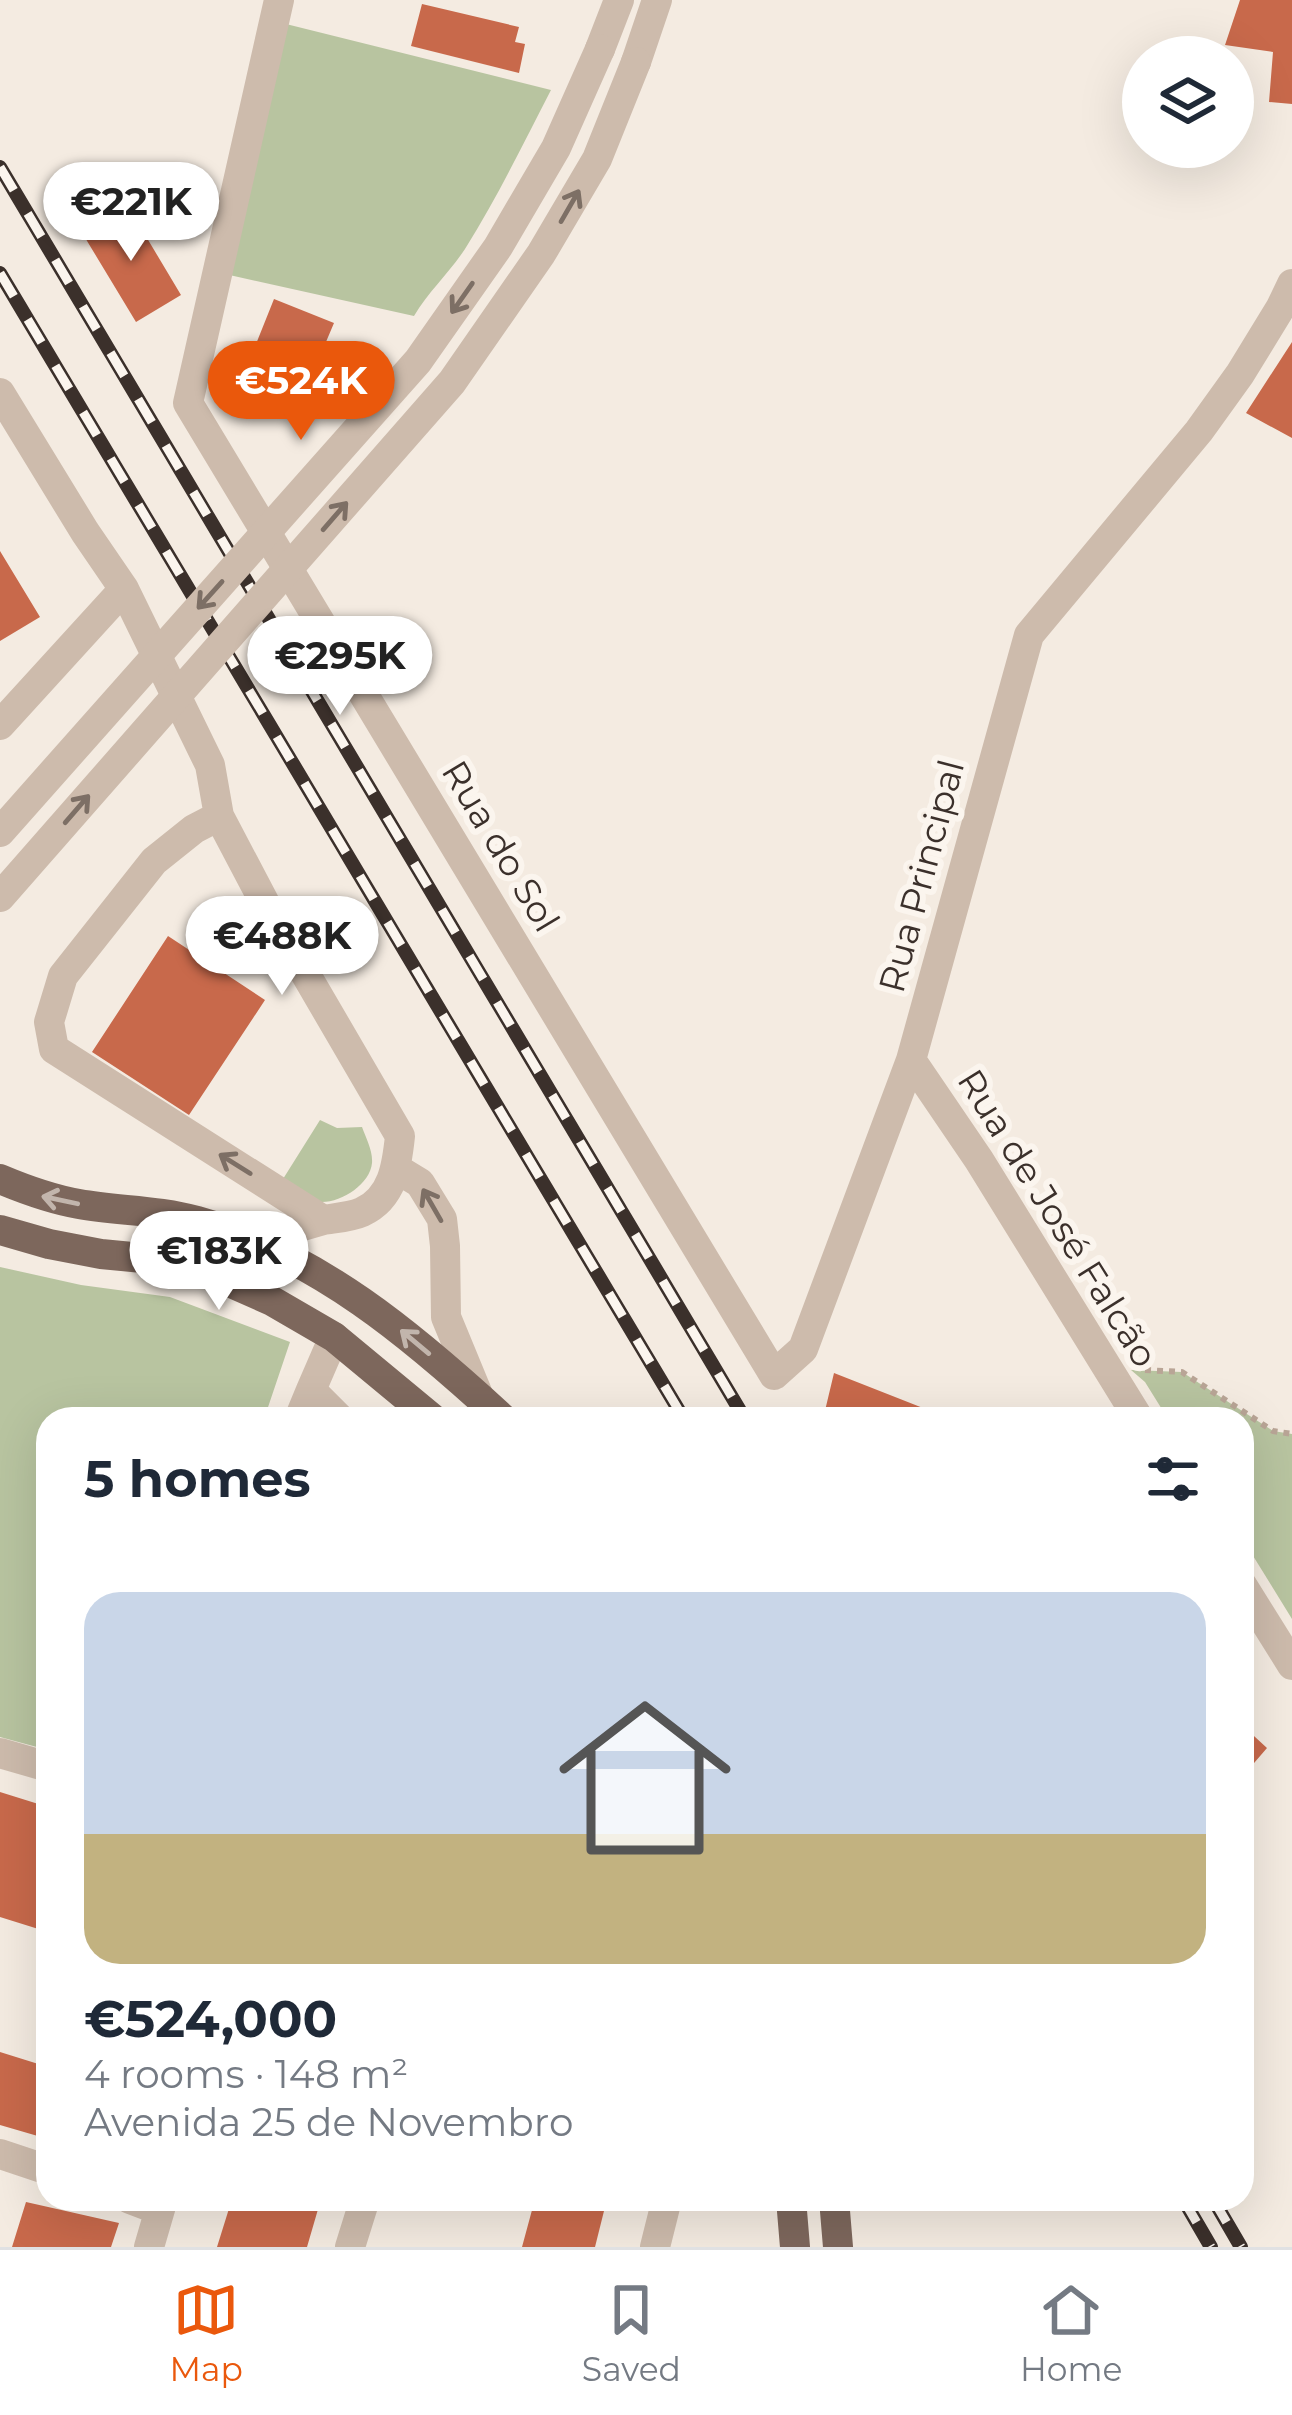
<!DOCTYPE html>
<meta charset="utf-8">
<style>
body{margin:0;font-family:Montserrat,sans-serif;background:#f6f6f7;color:#1f2937;height:100vh;display:flex;flex-direction:column;font-size:45px;white-space:nowrap}
*{box-sizing:border-box;margin:0}
p{font-size:39px;color:#747a83}
.icon{flex:none;width:66px;height:66px;fill:none;stroke:currentColor;stroke-width:2;stroke-linecap:round;stroke-linejoin:round}
.map{position:relative;flex:1;overflow:hidden}
.panel{position:absolute;left:36px;top:1407px;width:1218px;height:804px;display:flex;flex-direction:column;background:#fff;border-radius:36px;box-shadow:0 12px 48px #0002}
.panel>*{flex:none}
.buttons{position:absolute;left:1122px;top:36px;display:grid;gap:24px}
.buttons a{display:grid;place-items:center;width:132px;height:132px;border-radius:50%;background:#fff;box-shadow:0 12px 48px #0002;font-size:60px}
.price{position:absolute;translate:-50% -102px;padding:0 27px;border-radius:42px;background:#fff;color:#222;font-size:39px;line-height:78px;filter:drop-shadow(0 3px 6px #0008)}
.price::after{content:'';position:absolute;left:50%;top:72px;width:36px;height:27px;margin-left:-18px;background:inherit;clip-path:polygon(0 0,100% 0,50% 100%)}
.price.current{background:#ea580c;color:#fff}
ul{padding:0;list-style:none}
li{display:grid;align-content:center;gap:24px;height:636px;padding:0 48px}
li+li{border-top:3px solid #e0e1e3}
li span{display:grid;place-items:center;height:372px;border-radius:36px;color:#555}
li>.icon{margin-inline-start:auto}
span .icon{width:216px;height:216px;fill:#fffc;stroke-width:1}
li b{font-size:51px}
h2{display:flex;justify-content:space-between;align-items:center;height:144px;padding:0 48px;font-size:51px}
.dock{display:flex;justify-content:space-around;align-items:center;height:168px;border-top:3px solid #e0e1e3;background:#fff;font-size:33px;color:#747a83}
.dock a{display:grid;justify-items:center;gap:6px}
.dock .current{color:#ea580c}
.map>svg:first-child{display:block}
</style>
<div class="map">
<svg width="1292" height="2247" viewBox="0 0 1292 2247">
<rect width="100%" height="100%" fill="#f4ebe1"/>
<path fill="#b8c4a0" d="M 286,24 L 551,90 C 523,144 497,198 465,249 C 449,273 429,291 414,316 L 225,274 Z
M 320,1120 L 337,1128 L 362,1127 C 366,1138 373,1151 372,1163 C 370,1186 335,1207 314,1201 C 303,1197 292,1186 283,1179 Z
M 0,1267 L 81,1285 L 170,1297 L 290,1342 L 264,1419 L 48,1419 L 48,1750 L 0,1737 Z
M 1131,1370 L 1182,1372 L 1273,1431 L 1292,1434 L 1292,1619 L 1242,1538 L 1242,1419 L 1168,1419 L 1145,1382 Z"/>
<path fill="#c8694b" d="M 1240,0 L 1292,0 L 1292,104 L 1269,102 L 1273,52 L 1225,45 Z
M 422,4 L 519,27 L 515,42 L 525,44 L 519,73 L 411,46 Z
M 71,168 L 94,206 L 92,219 L 79,227 L 51,180 Z
M 123,206 L 131,220 L 135,218 L 181,295 L 136,322 L 81,231 Z
M 274,299 L 334,323 L 323,349 L 320,348 L 297,407 L 240,384 Z
M 1292,342 L 1292,438 L 1246,413 Z
M 0,551 L 40,617 L 0,641 Z
M 168,936 L 265,1000 L 189,1115 L 92,1052 Z
M 834,1373 L 951,1419 L 823,1419 Z
M 1242,1725 L 1267,1748 L 1242,1777 Z
M 0,1792 L 48,1807 L 48,1932 L 0,1917 Z
M 0,2052 L 48,2067 L 48,2139 L 0,2125 Z
M 232,2199 L 321,2199 L 307,2247 L 217,2247 Z
M 535,2199 L 607,2199 L 595,2247 L 522,2247 Z
M 26,2202 L 119,2223 L 111,2247 L 12,2247 Z"/>
<g fill="none" stroke-linecap="round" stroke-linejoin="round">
<path stroke="#b9a596" stroke-width="6" stroke-dasharray="6 6" stroke-linecap="butt" d="M 1145,1370 L 1182,1372 L 1273,1431 L 1292,1434"/>
<path stroke="#cdbbac" stroke-width="30" d="M 279,0 L 188,403 L 774,1375 L 803,1349 L 911,1060 L 1029,635 L 1199,431 L 1240,374 L 1281,307 L 1292,284
M 600,49 L 619,0
M 636,62 L 657,0
M 0,393 L 85,532 L 124,589 L 210,765 L 219,816 L 270,913 L 400,1136 C 397,1165 393,1198 362,1212 C 351,1217 335,1218 323,1220 L 54,1049 L 49,1022 L 63,976 L 154,861 L 194,829 L 219,816
M 0,725 L 124,589
M 911,1060 L 979,1160 L 1139,1419
M 397,1169 L 420,1183 L 442,1219 L 445,1246 L 446,1317 L 479,1397
M 254,1240 L 323,1220
M 334,1337 L 311,1390 L 340,1419
M 299,1419 L 311,1390
M 1242,1585 L 1292,1665
M 0,1753 L 48,1767
M 0,2154 L 48,2170
M 130,2199 L 159,2210
M 149,2247 L 163,2199
M 350,2247 L 365,2199
M 655,2247 L 667,2199"/>
<path stroke="#7d675c" stroke-width="30" d="M 0,1179 C 26,1190 51,1199 79,1204 C 118,1211 159,1210 197,1221 C 317,1255 413,1336 503,1419
M 0,1230 L 49,1244 L 101,1254 L 163,1260 L 220,1278 L 272,1301 L 334,1337 L 433,1419
M 791,2199 L 795,2247
M 834,2199 L 838,2247"/>
<g stroke="#3b302b" stroke-width="14">
<path id="rail" d="M 0,167 L 745,1419
M 0,273 L 684,1419
M 1183,2199 L 1211,2247
M 1213,2199 L 1241,2247"/>
</g>
<use href="#rail" stroke="#fbf5ee" stroke-width="9" stroke-dasharray="27" stroke-linecap="butt"/>
<path stroke="#cdbbac" stroke-width="30" d="M 0,832 L 418,361 L 498,247 L 556,148 L 600,49
M 0,897 L 452,382 L 541,254 L 597,159 L 636,62"/>
</g>
<defs><path id="oneway-shaft" d="M-6 0H5M1.5-3L5.5 0L1.5 3" fill="none" stroke-width="1.6" stroke-linecap="round" stroke-linejoin="round" transform="scale(3)"/></defs>
<g stroke="#7d6f65">
<use href="#oneway-shaft" transform="translate(570 206) rotate(-60)"/>
<use href="#oneway-shaft" transform="translate(462 298) rotate(125)"/>
<use href="#oneway-shaft" transform="translate(335 516) rotate(-49)"/>
<use href="#oneway-shaft" transform="translate(210 595) rotate(132)"/>
<use href="#oneway-shaft" transform="translate(77 809) rotate(-49)"/>
<use href="#oneway-shaft" transform="translate(235 1164) rotate(-148)"/>
<use href="#oneway-shaft" transform="translate(432 1205) rotate(-120)"/>
</g>
<g stroke="#c2b5ac">
<use href="#oneway-shaft" transform="translate(60 1200) rotate(-168)"/>
<use href="#oneway-shaft" transform="translate(415 1342) rotate(-140)"/>
</g>
<g text-anchor="middle" stroke-width="12" stroke-linejoin="round" paint-order="stroke">
<g font-size="36" fill="#3b302b" stroke="#fbf5ee">
<text transform="translate(501 846) rotate(59)" y="13">Rua do Sol</text>
<text transform="translate(921 876) rotate(-75)" y="13">Rua Principal</text>
<text transform="translate(1058 1218) rotate(58)" y="13">Rua de José Falcão</text>
</g>
</g>
</svg>
<div class="buttons">
<a><svg class="icon" aria-label="layers" viewBox="0 0 24 24"><path d="M12 4l9 5-9 5-9-5zM3 14l9 5 9-5"/></svg></a>
</div>
<b class="price" style="left:131px;top:264px">€221K</b>
<b class="price current" style="left:301px;top:443px">€524K</b>
<b class="price" style="left:340px;top:718px">€295K</b>
<b class="price" style="left:282px;top:998px">€488K</b>
<b class="price" style="left:219px;top:1313px">€183K</b>
<section class="panel">
<h2>5 homes<svg class="icon" aria-label="filters" viewBox="0 0 24 24"><path d="M4 7h16M4 17h16"/><circle cx="9" cy="7" r="2"/><circle cx="15" cy="17" r="2"/></svg></h2>
<ul>
<li><span style="background:linear-gradient(#c9d6e8 65%,#c2b280 0)"><svg class="icon" aria-label="home" viewBox="0 0 24 24"><path d="M3 11l9-7 9 7M6 9v11h12V9"/></svg></span><div><b>€524,000</b><p>4 rooms · 148 m²</p><p>Avenida 25 de Novembro</p></div></li>
</ul>
</section>
</div>
<nav class="dock">
<a class="current"><svg class="icon" aria-label="map" viewBox="0 0 24 24"><path d="M3 6l6-2 6 2 6-2v14l-6 2-6-2-6 2zM9 4v14M15 6v14"/></svg>Map</a>
<a><svg class="icon" aria-label="saved" viewBox="0 0 24 24"><path d="M7 4h10v16l-5-4-5 4z"/></svg>Saved</a>
<a><svg class="icon" aria-label="home" viewBox="0 0 24 24"><path d="M3 11l9-7 9 7M6 9v11h12V9"/></svg>Home</a>
</nav>
